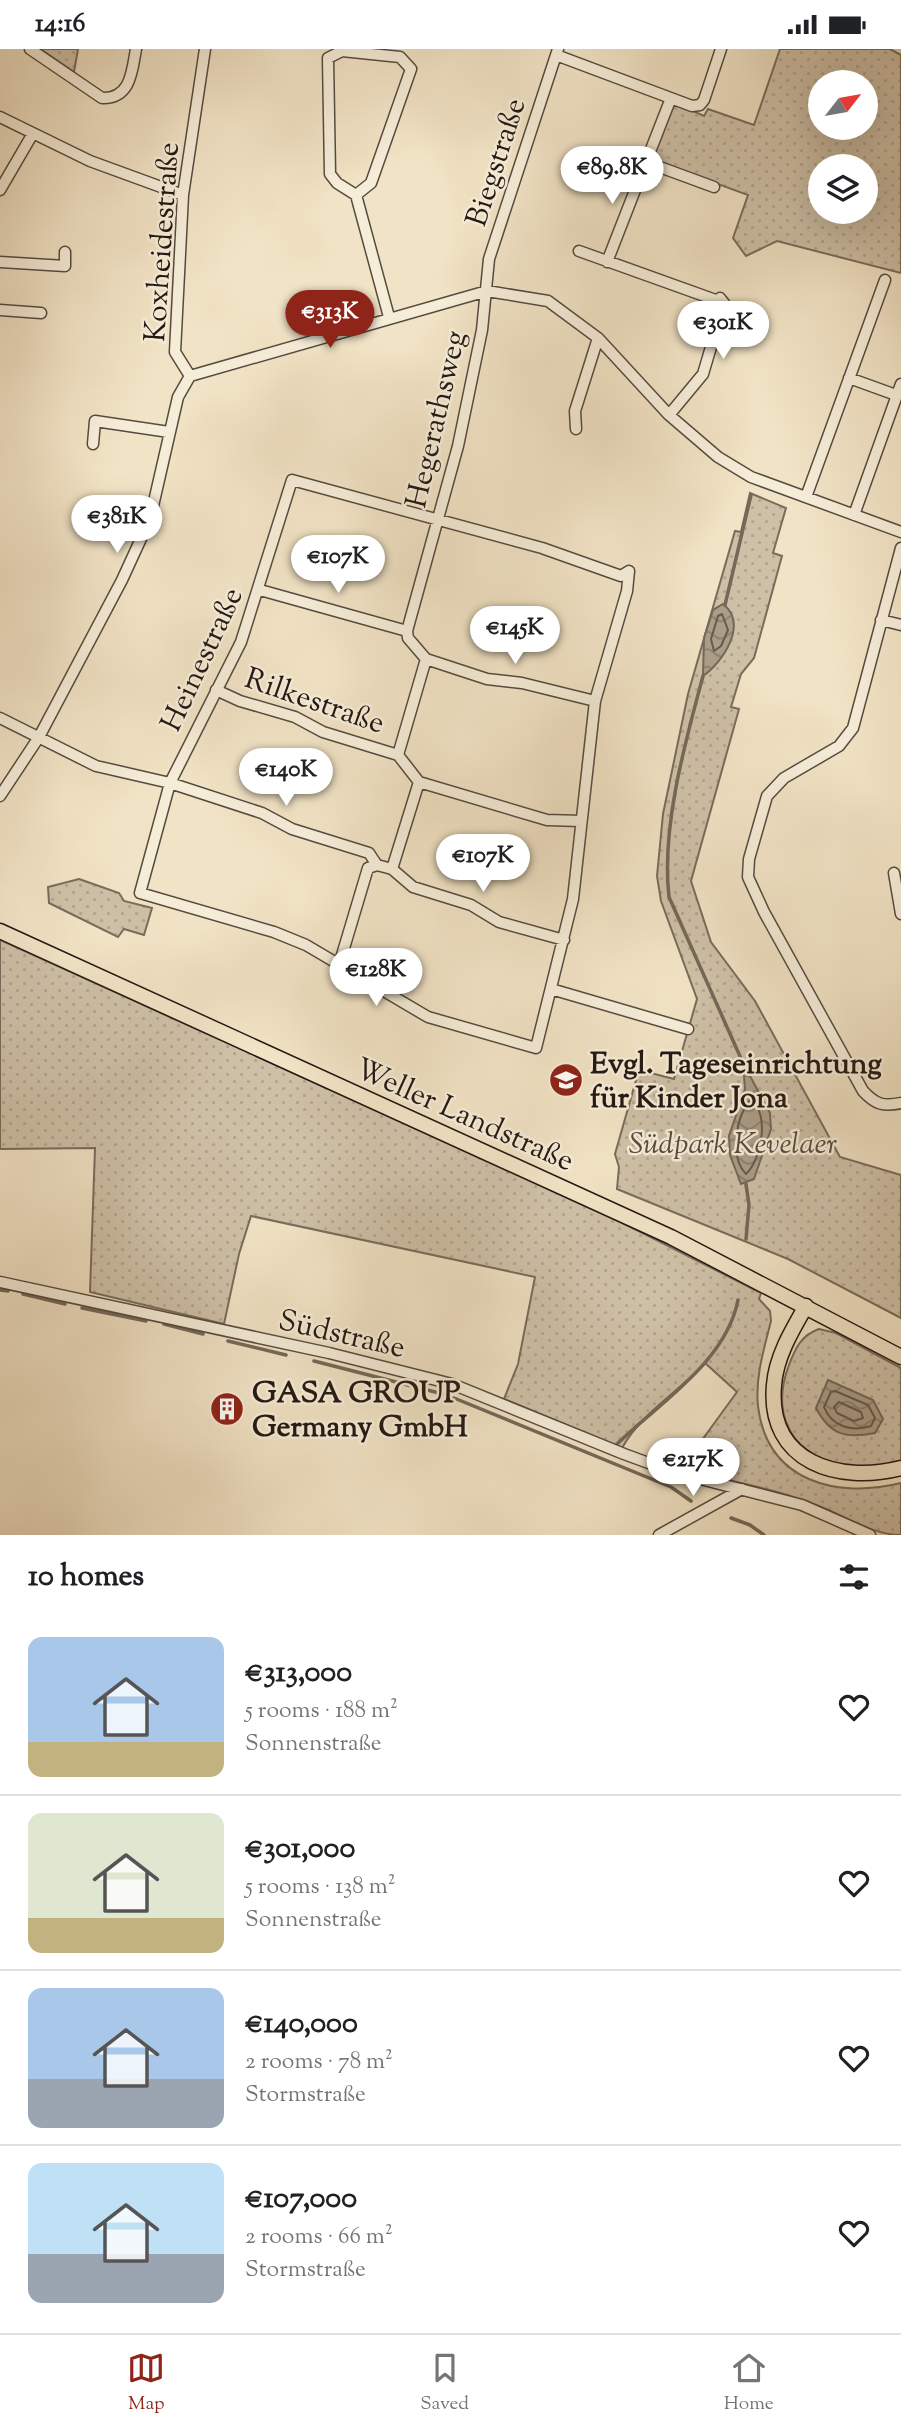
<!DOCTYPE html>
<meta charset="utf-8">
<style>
body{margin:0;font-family:"Sorts Mill Goudy",serif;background:#f6f6f6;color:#202124;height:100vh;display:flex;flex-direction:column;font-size:26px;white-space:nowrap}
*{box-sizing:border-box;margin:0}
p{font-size:23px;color:#757577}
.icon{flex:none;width:38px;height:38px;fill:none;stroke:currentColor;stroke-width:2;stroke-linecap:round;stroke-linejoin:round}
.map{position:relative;height:1486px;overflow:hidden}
.side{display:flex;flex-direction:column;background:#fff;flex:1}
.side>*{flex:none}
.needle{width:46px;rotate:59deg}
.controls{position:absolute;left:808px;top:21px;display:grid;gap:14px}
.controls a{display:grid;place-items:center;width:70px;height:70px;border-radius:50%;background:#fff;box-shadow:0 7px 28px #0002;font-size:35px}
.price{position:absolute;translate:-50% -60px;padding:0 16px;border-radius:24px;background:#fff;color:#222;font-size:23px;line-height:46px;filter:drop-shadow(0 2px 4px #0008)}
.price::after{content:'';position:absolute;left:50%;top:42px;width:21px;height:16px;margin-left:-10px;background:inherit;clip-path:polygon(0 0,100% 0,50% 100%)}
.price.selected{background:#8f2418;color:#fff}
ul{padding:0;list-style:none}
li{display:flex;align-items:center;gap:21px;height:175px;padding:0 28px}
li+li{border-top:2px solid #e0e0e0}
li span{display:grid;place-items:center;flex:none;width:196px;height:140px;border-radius:14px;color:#555}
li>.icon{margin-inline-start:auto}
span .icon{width:84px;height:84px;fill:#fffc;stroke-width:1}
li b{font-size:30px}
h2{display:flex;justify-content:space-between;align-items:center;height:84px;padding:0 28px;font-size:30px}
.status{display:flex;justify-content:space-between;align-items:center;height:49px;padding:0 35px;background:#fff;direction:ltr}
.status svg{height:19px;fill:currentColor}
.dock{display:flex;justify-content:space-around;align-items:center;height:98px;border-top:2px solid #e0e0e0;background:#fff;font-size:19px;color:#757577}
.dock a{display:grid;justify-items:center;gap:4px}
.dock .selected{color:#8f2418}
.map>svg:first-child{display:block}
</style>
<div class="status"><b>14:16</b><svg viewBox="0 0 49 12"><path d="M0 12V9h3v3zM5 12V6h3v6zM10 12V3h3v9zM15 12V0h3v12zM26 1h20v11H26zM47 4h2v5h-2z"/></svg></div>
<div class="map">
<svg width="901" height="1486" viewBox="0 0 901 1486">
<defs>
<pattern id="grass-dots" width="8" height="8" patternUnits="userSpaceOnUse" patternTransform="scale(1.75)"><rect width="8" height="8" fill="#cec0a7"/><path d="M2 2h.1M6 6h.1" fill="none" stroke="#b1a48f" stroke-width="1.8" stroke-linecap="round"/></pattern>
<pattern id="water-waves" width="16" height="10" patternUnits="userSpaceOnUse" patternTransform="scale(1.75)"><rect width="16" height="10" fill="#ab9e88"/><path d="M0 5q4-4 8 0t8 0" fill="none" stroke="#8b806e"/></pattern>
</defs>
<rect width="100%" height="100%" fill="#f1e3c5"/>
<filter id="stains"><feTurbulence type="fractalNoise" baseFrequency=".00286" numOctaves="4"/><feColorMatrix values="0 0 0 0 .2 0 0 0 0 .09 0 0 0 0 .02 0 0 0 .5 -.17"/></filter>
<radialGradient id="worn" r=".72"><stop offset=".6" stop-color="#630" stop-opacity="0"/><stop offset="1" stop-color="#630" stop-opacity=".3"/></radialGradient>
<path fill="url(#grass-dots)" stroke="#786c5c" stroke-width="2" fill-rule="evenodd" d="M 40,0 L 78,0 L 74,23 Z
M 780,0 L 890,0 L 901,6 L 901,224 L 777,192 L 746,207 L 733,189 L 748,146 L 650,110 L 671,52 L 704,67 L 708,60 L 754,76 ZM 821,33 L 866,33 L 866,79 L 821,79 ZM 821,117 L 866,117 L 866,163 L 821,163 Z
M 750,444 L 786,459 L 773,504 L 782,507 L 754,609 L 741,625 L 731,658 L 739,660 L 691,832 L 711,893 L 755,952 L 840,1108 L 901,1126 L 901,1269 L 788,1210 L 617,1140 L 619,1118 L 615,1105 L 639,1021 L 674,1030 L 697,950 L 661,852 L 657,827 L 663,765 L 688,645 L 735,482 L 741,483 Z
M 79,830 L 119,844 L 124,852 L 152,859 L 144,886 L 124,880 L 118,888 L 49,854 L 48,838 Z
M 0,891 L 609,1167 L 761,1244 L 759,1250 L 770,1262 L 771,1272 C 764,1300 755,1328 758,1357 C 767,1433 837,1450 901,1434 L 901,1486 C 871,1486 844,1466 816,1456 C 773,1439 726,1431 681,1420 L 737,1343 L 705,1314 C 679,1343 641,1364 622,1399 L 504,1350 L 518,1315 L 535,1228 L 251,1167 L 239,1205 L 224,1275 L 90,1243 L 95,1099 L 0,1100 Z
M 819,1280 L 836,1284 L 901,1319 L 901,1414 C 889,1416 876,1421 864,1420 C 803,1417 766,1376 789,1316 C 795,1300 801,1286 819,1280 Z"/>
<path fill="url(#water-waves)" stroke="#746859" stroke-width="2" d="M 723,555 C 749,575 722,614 703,627 L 704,589 L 713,561 Z
M 743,1014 L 770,1064 L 771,1080 L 754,1130 L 741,1135 L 730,1106 L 729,1087 L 745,1040 Z
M 828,1331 L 873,1351 L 883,1370 L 875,1384 C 846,1390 830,1386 816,1359 Z"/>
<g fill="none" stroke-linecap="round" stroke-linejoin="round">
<path stroke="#665b4d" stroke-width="2" d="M 722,565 L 728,581 L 721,597 L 714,602 L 711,590 L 718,567 Z
M 750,1051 C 771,1064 761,1111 746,1125 C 729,1108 736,1068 750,1051 Z
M 835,1342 L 868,1356 L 875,1369 L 871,1377 C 852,1383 832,1378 824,1358 L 831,1343 Z
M 839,1353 L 861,1363 L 863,1369 L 854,1372 L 837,1364 L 834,1358 Z"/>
<path stroke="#746859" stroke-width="3.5" d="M 725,556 L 751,446
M 703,627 C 685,694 661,779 669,848 L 743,1014
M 746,1190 L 749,1156 L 746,1135
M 0,1241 L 8,1242
M 23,1245 L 65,1255
M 82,1259 L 146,1272
M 164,1275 L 203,1285
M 228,1292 L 286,1306
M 314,1312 L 443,1345
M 454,1349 L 671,1438 L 691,1452
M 617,1395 C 659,1354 726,1313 738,1251
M 731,1469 L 750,1476 L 764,1486"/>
<g stroke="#564b3f" stroke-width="13">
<path id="minor" d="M 30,0 L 102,49 C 131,50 132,22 136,0
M 556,6 L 692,57 L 700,56 L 704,51 L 721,0
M 671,49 L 646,113 L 714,138
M 0,68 L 90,112 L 183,146
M 0,141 L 32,86
M 356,146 L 371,134 L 411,20 L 400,8 L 342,2 L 328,9 L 330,125 L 337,134 L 356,146 L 389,268
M 579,202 L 724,254
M 0,213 L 65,217 L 65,203
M 607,213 L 646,113
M 0,261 L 41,264
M 190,327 L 487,242 L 548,252 L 598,289 L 669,366 L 718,408 L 751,428 L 901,483
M 190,327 L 175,303 L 183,146 L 205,0
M 849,329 L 896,346
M 669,366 L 703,325 L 724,254 L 720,249
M 576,380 L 575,362 L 598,289
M 93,395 L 95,372 L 169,383
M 292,431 L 542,499 L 621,527 L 629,522 L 627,542 L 595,652 L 573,850 L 536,999 L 428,968 L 306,896 L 274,883 L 140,844 L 170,734 L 241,593 Z
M 806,448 L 885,231
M 854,466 L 901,335
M 901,499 L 853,679 L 839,697 L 784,729 L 767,747 L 749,810 L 748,828 L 764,863 L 863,1042 C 875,1055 883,1058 901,1054
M 260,541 L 407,582
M 881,571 L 901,576
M 426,610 L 487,630 L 522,634 L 595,652
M 216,641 L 240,652 L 295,668 L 323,683 L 398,706
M 0,669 L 96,717 L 170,734 L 262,764 L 292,780 L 369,804 L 377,816
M 419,733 L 547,771 L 581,772
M 0,747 L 39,688 L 122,531 L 150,470 L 178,348 L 190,327
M 392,820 L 413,838 L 471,856 L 499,873 L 564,891
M 894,824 L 901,865
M 339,916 L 368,819 L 377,816 L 392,820 L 419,733 L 398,706 L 426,610 L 408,589 L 407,582 L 458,397 L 482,281 L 489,210 L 558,0
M 551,940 L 688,980
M 0,1233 L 329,1304 L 452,1335 L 624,1405 L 673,1423 L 802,1456 L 870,1486
M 659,1486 L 742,1440"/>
</g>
<g stroke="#221812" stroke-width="17">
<path id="major" d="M 0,882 L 671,1188 L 901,1308
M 806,1257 C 792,1281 776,1308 774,1336 C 767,1414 839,1435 901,1419"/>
</g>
<use href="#minor" stroke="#f6edd9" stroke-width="10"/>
<use href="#major" stroke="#f1e3c5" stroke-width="14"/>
</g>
<defs>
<g id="school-disc" transform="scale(1.75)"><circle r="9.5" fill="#8f2418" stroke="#f6edd9"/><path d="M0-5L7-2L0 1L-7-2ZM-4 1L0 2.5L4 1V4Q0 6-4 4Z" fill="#fff"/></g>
<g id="building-disc" transform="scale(1.75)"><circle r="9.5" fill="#8f2418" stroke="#f6edd9"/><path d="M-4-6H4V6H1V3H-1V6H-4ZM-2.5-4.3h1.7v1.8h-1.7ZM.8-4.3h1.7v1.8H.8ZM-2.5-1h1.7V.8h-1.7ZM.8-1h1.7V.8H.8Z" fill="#fff"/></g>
</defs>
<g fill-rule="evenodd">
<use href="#school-disc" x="566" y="1031"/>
<use href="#building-disc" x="227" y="1360"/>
</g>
<g text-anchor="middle" stroke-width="5" stroke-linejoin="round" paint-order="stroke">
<g font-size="30" fill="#221812" stroke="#f6edd9">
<text transform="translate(495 113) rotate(-72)" y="10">Biegstraße</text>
<text transform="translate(161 193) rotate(-86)" y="10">Koxheidestraße</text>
<text transform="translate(435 370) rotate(-77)" y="10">Hegerathsweg</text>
<text transform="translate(201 610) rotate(-65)" y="10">Heinestraße</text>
<text transform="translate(315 651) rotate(19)" y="10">Rilkestraße</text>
<text transform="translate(465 1065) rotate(24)" y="10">Weller Landstraße</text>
<text transform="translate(342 1284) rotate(13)" y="10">Südstraße</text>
</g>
<g font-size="30" font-weight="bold" fill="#221812" stroke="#f6edd9" text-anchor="start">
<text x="590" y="1024">Evgl. Tageseinrichtung<tspan x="590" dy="34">für Kinder Jona</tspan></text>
<text x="252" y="1353">GASA GROUP<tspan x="252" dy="34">Germany GmbH</tspan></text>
</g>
<g font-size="30" font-style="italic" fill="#564a3f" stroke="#f6edd9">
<text x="733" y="1104">Südpark Kevelaer</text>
</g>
</g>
<rect width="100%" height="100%" filter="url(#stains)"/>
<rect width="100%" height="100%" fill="url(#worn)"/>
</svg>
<div class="controls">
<a><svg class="needle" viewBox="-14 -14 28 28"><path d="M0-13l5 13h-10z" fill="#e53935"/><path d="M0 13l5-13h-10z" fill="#757577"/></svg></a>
<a><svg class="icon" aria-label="layers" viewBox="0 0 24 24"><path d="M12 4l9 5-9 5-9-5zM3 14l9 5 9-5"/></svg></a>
</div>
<b class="price" style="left:612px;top:157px">€89.8K</b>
<b class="price selected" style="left:330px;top:301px">€313K</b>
<b class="price" style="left:723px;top:312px">€301K</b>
<b class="price" style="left:117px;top:506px">€381K</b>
<b class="price" style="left:338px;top:546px">€107K</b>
<b class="price" style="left:515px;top:617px">€145K</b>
<b class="price" style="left:286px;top:759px">€140K</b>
<b class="price" style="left:483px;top:845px">€107K</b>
<b class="price" style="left:376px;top:959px">€128K</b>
<b class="price" style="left:693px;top:1449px">€217K</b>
</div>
<section class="side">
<h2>10 homes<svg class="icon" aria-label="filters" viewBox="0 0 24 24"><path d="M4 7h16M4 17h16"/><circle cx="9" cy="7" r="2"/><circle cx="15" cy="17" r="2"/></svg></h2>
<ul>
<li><span style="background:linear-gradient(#a9c7e8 75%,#c2b280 0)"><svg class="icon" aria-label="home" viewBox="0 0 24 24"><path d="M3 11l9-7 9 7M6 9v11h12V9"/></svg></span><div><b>€313,000</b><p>5 rooms · 188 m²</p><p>Sonnenstraße</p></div><svg class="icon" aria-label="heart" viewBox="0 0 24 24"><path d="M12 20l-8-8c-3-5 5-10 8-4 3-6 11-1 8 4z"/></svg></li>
<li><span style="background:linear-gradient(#dfe7d0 75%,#c2b280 0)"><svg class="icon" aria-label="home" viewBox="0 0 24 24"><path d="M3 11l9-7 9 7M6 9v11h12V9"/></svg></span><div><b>€301,000</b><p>5 rooms · 138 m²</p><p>Sonnenstraße</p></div><svg class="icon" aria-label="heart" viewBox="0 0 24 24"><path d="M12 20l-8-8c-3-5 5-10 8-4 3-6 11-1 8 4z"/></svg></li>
<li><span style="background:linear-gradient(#a9c7e8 65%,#9aa5b1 0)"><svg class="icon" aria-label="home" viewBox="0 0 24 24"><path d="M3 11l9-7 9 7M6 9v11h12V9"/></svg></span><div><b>€140,000</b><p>2 rooms · 78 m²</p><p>Stormstraße</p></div><svg class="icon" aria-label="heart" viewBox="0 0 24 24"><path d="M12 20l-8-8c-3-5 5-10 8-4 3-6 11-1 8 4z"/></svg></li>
<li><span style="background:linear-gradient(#bfe0f5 65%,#9aa5b1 0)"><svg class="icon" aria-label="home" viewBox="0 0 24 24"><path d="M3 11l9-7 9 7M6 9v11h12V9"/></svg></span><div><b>€107,000</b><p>2 rooms · 66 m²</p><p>Stormstraße</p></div><svg class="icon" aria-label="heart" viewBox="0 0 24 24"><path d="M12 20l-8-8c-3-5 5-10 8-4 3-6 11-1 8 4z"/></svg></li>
</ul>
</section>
<nav class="dock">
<a class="selected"><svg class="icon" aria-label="map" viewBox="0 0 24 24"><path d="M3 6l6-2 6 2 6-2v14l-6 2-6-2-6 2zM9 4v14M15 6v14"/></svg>Map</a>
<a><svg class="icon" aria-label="saved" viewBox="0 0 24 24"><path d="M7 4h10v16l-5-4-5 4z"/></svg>Saved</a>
<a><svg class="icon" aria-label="home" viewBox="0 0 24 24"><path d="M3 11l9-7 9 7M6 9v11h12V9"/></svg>Home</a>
</nav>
